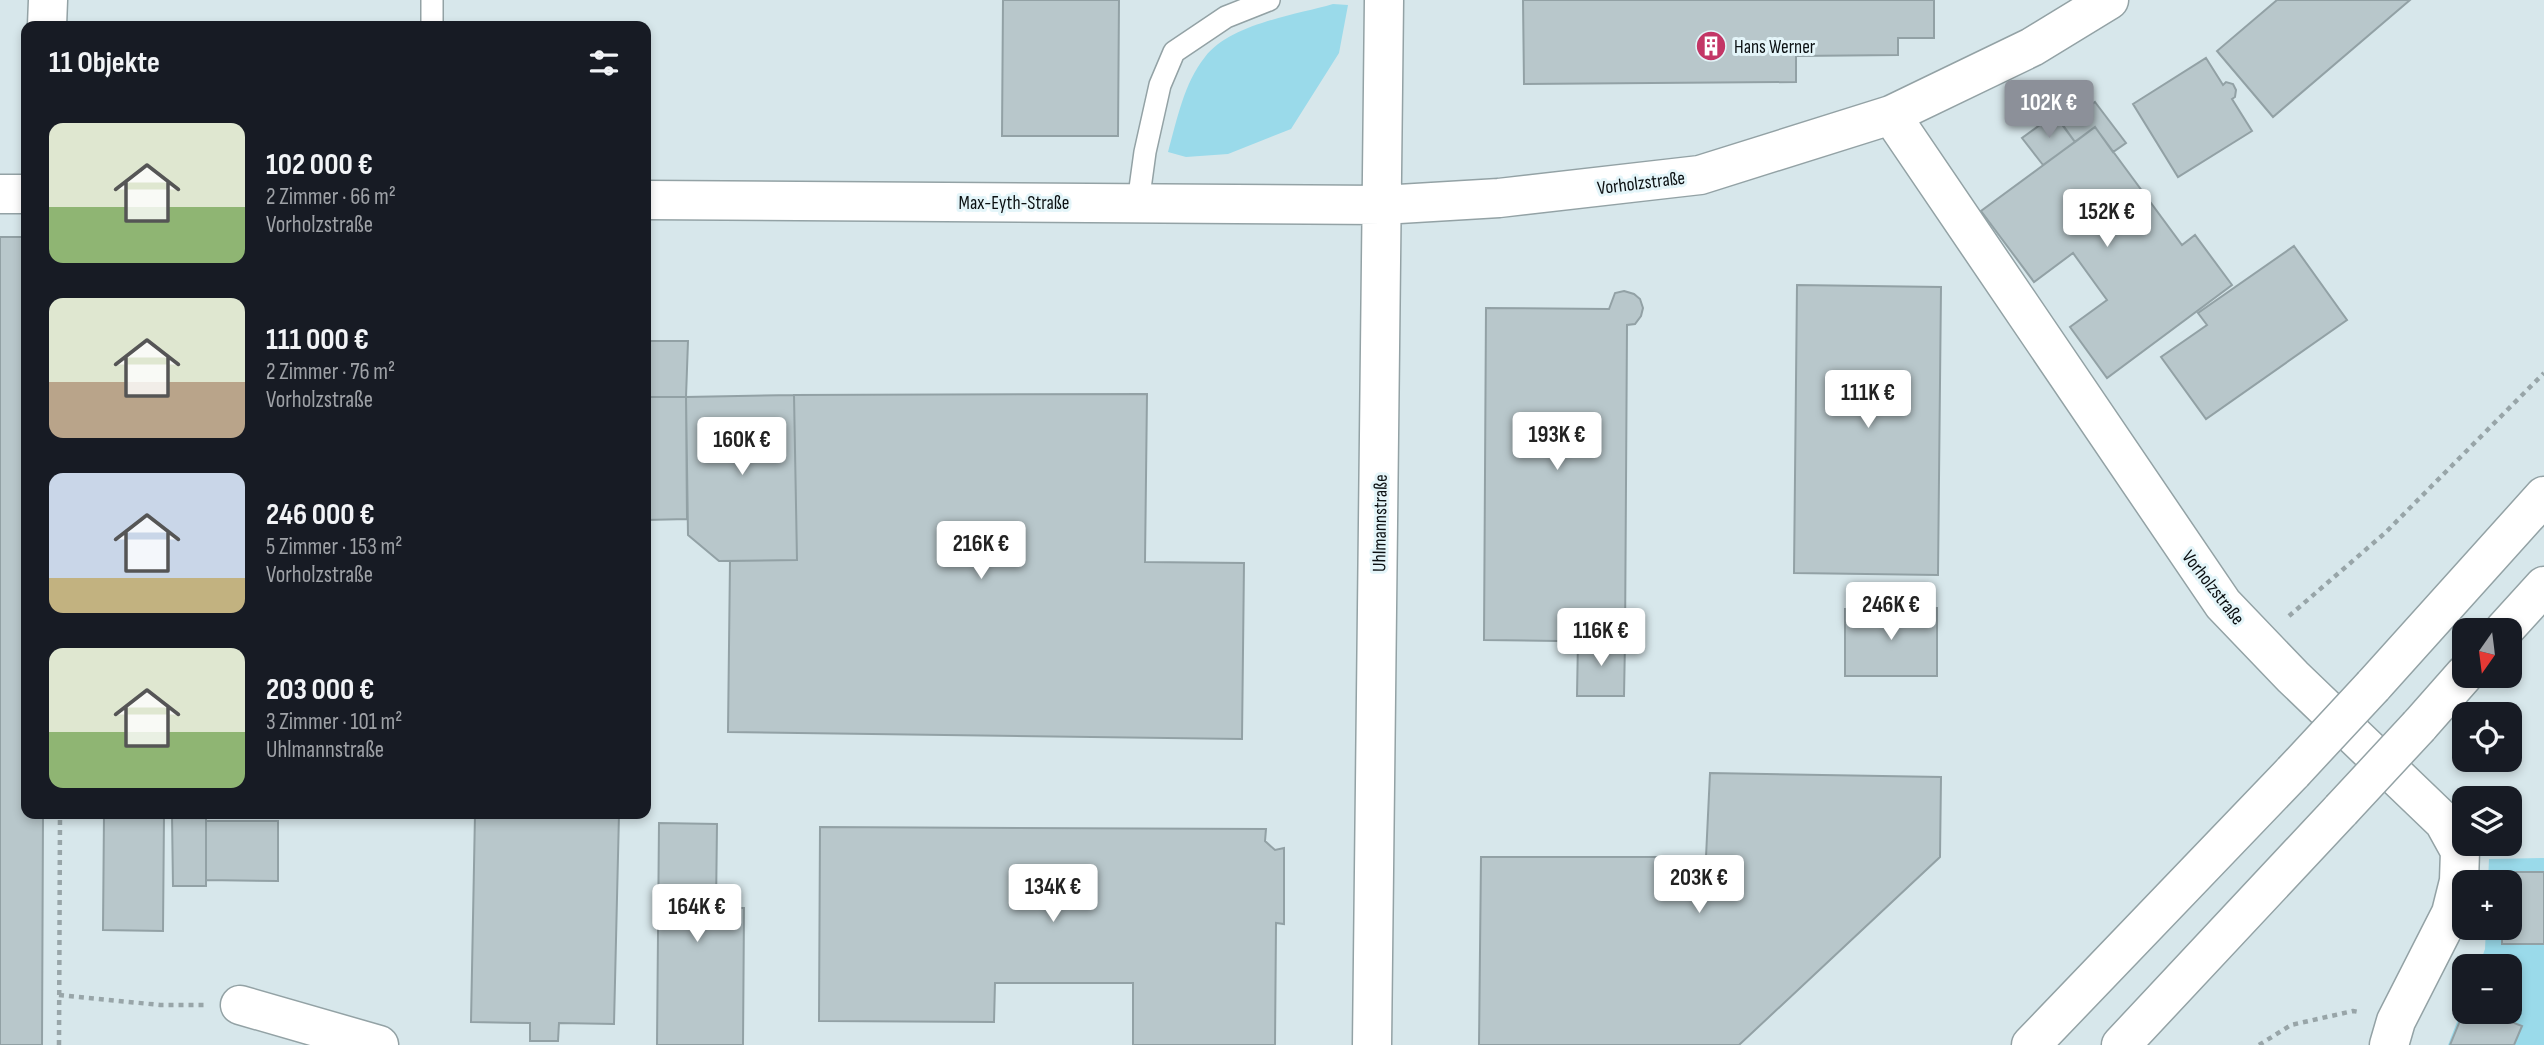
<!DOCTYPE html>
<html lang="de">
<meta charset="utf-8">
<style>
body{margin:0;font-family:"Sofia Sans Condensed",sans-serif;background:#20242c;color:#f1f3f6;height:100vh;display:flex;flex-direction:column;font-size:26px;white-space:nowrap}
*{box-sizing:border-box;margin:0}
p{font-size:23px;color:#9ea1a6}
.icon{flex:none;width:38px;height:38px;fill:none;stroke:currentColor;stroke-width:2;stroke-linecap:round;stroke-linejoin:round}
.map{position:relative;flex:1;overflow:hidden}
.drawer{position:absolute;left:21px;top:21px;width:630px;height:798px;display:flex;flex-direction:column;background:#171b24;border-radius:14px;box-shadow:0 4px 10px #0003}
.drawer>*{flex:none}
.needle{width:46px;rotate:194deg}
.fabs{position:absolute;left:2452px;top:618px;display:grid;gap:14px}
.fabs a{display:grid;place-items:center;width:70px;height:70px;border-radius:14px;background:#171b24;box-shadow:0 4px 10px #0003;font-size:35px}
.price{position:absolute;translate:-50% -60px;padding:0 16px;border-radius:7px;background:#fff;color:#222;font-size:23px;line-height:46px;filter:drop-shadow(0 2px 4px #0008)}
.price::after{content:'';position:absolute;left:50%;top:42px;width:21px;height:16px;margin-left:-10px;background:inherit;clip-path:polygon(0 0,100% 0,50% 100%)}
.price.current{background:#8c9099;color:#fff}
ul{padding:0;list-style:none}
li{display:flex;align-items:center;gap:21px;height:175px;padding:0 28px}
li span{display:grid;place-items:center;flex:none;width:196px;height:140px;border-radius:14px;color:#555}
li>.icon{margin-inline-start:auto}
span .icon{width:84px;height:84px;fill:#fffc;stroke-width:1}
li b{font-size:30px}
h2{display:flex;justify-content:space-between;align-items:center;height:84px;padding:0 28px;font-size:30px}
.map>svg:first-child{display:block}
</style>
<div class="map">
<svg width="2544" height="1045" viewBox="0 0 2544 1045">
<rect width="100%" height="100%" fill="#d7e7eb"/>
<path fill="#9adaea" d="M 1333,4 L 1348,5 L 1339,53 L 1291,129 L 1228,154 L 1186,157 L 1168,152 C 1177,120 1184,83 1205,57 C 1230,24 1295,15 1333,4 Z
M 2544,858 L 2544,1045 L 2448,1045 L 2464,1004 L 2464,1012 L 2510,1012 L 2510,966 L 2479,966 L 2485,949 L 2486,928 L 2510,928 L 2510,882 L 2488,882 L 2489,859 Z"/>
<path fill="#b8c7cb" stroke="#92a1a5" stroke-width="2" d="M 1003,0 L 1119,0 L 1118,136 L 1002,136 Z
M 1523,0 L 1934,0 L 1934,38 L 1898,38 L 1898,55 L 1796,56 L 1796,82 L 1524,84 Z
M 2277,0 L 2410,0 L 2273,117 L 2217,51 Z
M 2206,58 L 2223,85 L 2226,82 L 2233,84 L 2236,90 L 2235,97 L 2232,99 L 2252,131 L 2178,177 L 2133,104 Z
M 2095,102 L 2126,143 L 2113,152 L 2095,127 L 2075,142 L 2063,126 Z
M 2055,114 L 2075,142 L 2043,165 L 2022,138 Z
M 2095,127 L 2182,245 L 2195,235 L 2232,285 L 2107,378 L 2070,327 L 2107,300 L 2073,253 L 2034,282 L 1981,211 Z
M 0,237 L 26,237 L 26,814 L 43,814 L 42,1045 L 0,1045 Z
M 2294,246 L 2347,320 L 2206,419 L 2161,357 L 2207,325 L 2198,313 Z
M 1797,285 L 1941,287 L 1938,575 L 1794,573 Z
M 1624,291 L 1634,294 L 1640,299 L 1643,308 L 1641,316 L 1635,324 L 1627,325 L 1625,642 L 1484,640 L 1486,308 L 1609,309 L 1615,293 Z
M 646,341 L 688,341 L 686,397 L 646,397 Z
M 1147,394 L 1145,562 L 1244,563 L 1242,739 L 728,732 L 730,561 L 797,560 L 794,395 Z
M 794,395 L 797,560 L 719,561 L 688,535 L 686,397 Z
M 646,397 L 686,397 L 687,519 L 646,520 Z
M 1937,608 L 1937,676 L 1845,676 L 1845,609 Z
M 1578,640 L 1625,642 L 1624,696 L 1577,696 Z
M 1710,773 L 1941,777 L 1940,857 L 1739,1045 L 1479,1045 L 1481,857 L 1706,857 Z
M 104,814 L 164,814 L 163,931 L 103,930 Z
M 475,814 L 619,814 L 614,1024 L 559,1023 L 558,1041 L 530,1041 L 530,1023 L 471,1022 Z
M 172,815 L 206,815 L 206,886 L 173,886 Z
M 206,821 L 278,821 L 278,881 L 206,880 Z
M 659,823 L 717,824 L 716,908 L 744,908 L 743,1045 L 657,1045 Z
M 820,827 L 1266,829 L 1265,841 L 1275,850 L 1284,848 L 1284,924 L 1276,923 L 1275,1045 L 1133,1045 L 1133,983 L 995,983 L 994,1022 L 819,1021 Z
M 2502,872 L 2544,872 L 2544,944 L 2502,944 L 2502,928 L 2510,928 L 2510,882 L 2502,882 Z
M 2464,1011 L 2486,1012 L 2522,1026 L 2514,1045 L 2450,1045 Z"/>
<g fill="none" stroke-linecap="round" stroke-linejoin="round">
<g stroke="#93a2a5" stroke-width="24">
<path id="lane" d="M 432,26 L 432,0
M 1138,203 L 1145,152 L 1160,85 L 1174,52 L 1226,17 L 1269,0"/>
</g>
<g stroke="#93a2a5" stroke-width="41">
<path id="street" d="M 47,26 L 48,0
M 1891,115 L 2223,604 L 2293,677 L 2444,822 L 2460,851 L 2459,881 L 2451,913 L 2396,1021 L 2389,1045
M 0,194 L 26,194
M 646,200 L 1382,205 L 1499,198 L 1700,175 L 1891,115 L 2032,47 L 2109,0
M 240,1005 L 379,1045
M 1372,1045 L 1384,0"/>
</g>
<g stroke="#93a2a5" stroke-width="41">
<path id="highway" d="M 2504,630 L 2544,586
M 2373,686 L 2544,496
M 2419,726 L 2464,675
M 2031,1045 L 2293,772
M 2121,1045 L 2341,810"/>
</g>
<path stroke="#98a5a8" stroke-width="4.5" stroke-dasharray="5 5" stroke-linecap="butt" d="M 2289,616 L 2385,533 L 2544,373
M 59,995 L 160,1005 L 205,1005
M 59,1045 L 60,814
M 2259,1045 L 2291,1025 L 2353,1011 L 2359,1012"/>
<use href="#lane" stroke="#fff" stroke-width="21"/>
<use href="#street" stroke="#fff" stroke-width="38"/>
<use href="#highway" stroke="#fff" stroke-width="38"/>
<g stroke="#93a2a5" stroke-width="41" stroke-linecap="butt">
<path id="highway-bridge" d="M 2293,772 L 2373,686
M 2341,810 L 2419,726"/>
</g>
<use href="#highway-bridge" stroke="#fff" stroke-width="38"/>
</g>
<defs>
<g id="building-disc" transform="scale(1.575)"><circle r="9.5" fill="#c33666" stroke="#e4f5f9"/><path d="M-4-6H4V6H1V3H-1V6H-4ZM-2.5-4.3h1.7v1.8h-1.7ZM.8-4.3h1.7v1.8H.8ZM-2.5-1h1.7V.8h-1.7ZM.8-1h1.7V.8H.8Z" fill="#fff"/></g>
</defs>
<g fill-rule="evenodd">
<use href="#building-disc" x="1711" y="46"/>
</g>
<g text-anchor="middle" stroke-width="6" stroke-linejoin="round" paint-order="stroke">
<g font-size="19" fill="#0b1012" stroke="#e4f5f9" text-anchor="start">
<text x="1734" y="53">Hans Werner</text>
</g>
<g font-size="19" fill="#0b1012" stroke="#e4f5f9">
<text transform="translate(1641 182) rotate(-7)" y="7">Vorholzstraße</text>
<text x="1014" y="209">Max-Eyth-Straße</text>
<text transform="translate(1379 523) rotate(-89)" y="7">Uhlmannstraße</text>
<text transform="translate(2214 587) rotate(52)" y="7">Vorholzstraße</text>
</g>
</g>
</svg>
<div class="fabs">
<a><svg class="needle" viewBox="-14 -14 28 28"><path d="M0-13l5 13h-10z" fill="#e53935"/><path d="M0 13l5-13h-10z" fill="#9ea1a6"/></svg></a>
<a><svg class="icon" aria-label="locate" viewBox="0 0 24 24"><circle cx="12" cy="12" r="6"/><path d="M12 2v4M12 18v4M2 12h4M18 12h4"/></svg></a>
<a><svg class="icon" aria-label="layers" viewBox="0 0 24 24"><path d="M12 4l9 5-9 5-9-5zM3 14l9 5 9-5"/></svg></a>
<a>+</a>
<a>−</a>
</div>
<b class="price current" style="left:2049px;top:140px">102K €</b>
<b class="price" style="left:2107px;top:249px">152K €</b>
<b class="price" style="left:1868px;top:430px">111K €</b>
<b class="price" style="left:1557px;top:472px">193K €</b>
<b class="price" style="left:742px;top:477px">160K €</b>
<b class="price" style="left:981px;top:581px">216K €</b>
<b class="price" style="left:1891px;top:642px">246K €</b>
<b class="price" style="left:1601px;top:668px">116K €</b>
<b class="price" style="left:1699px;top:915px">203K €</b>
<b class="price" style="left:1053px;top:924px">134K €</b>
<b class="price" style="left:697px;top:944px">164K €</b>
<section class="drawer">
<h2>11 Objekte<svg class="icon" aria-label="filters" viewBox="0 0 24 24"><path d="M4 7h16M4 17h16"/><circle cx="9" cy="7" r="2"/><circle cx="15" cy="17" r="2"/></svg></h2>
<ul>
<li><span style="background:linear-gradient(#dfe7d0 60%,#8fb573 0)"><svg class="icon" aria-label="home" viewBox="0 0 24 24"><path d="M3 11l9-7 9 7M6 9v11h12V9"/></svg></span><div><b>102 000 €</b><p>2 Zimmer · 66 m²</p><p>Vorholzstraße</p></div></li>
<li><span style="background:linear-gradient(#dfe7d0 60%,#b9a48a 0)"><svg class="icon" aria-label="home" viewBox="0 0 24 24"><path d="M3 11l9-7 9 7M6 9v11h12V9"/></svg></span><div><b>111 000 €</b><p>2 Zimmer · 76 m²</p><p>Vorholzstraße</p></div></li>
<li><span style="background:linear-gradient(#c9d6e8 75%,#c2b280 0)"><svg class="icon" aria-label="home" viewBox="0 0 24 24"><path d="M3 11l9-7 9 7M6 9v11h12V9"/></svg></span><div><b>246 000 €</b><p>5 Zimmer · 153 m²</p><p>Vorholzstraße</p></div></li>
<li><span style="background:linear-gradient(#dfe7d0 60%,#8fb573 0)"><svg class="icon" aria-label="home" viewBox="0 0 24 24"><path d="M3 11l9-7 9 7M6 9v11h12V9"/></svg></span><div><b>203 000 €</b><p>3 Zimmer · 101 m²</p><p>Uhlmannstraße</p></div></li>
</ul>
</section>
</div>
